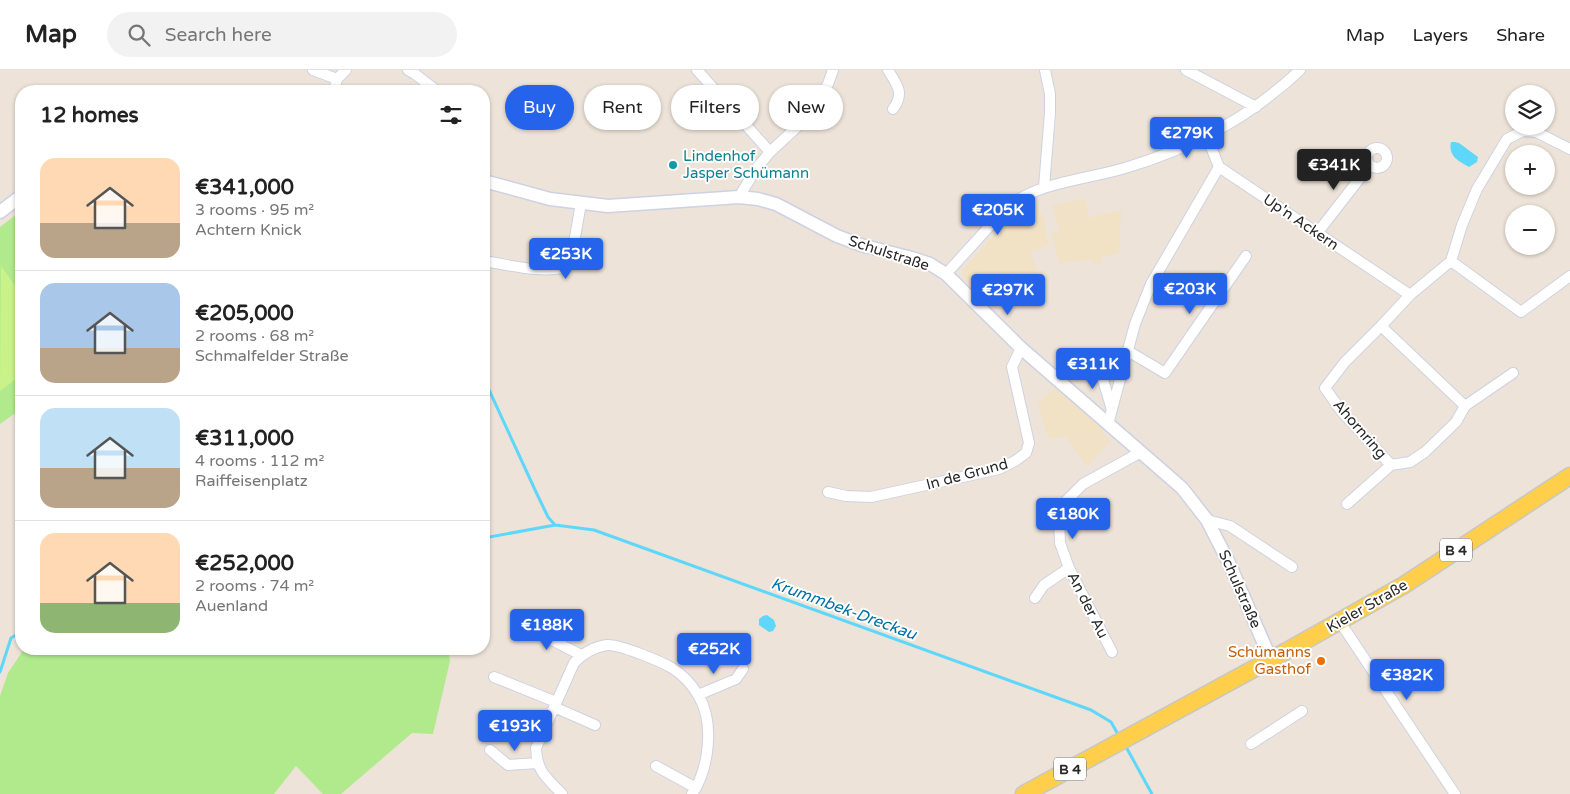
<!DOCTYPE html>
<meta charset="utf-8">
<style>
body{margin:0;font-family:"Varela Round",sans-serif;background:#f2f2f2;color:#222;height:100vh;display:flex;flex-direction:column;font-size:19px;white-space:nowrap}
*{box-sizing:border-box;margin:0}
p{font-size:16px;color:#767676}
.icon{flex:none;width:28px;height:28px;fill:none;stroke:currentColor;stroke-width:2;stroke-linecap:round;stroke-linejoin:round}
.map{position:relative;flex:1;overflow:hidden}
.details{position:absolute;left:15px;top:15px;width:475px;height:570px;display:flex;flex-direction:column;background:#fff;border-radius:20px;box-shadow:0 1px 4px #0004}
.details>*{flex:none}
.banner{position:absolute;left:505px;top:15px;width:475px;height:45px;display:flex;gap:10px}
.fabs{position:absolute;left:1505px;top:15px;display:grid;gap:10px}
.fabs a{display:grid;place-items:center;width:50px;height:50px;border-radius:50%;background:#fff;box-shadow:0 1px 4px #0004;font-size:25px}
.price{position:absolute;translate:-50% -42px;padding:0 11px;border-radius:5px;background:#2563eb;color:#fff;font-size:16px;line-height:32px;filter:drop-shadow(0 1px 2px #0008)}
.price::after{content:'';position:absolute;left:50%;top:30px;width:15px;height:11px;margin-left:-8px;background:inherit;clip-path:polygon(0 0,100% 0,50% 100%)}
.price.active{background:#222;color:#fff}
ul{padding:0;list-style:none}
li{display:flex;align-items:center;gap:15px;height:125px;padding:0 25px}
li+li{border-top:1px solid #e0e0e0}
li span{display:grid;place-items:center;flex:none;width:140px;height:100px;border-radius:15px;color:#555}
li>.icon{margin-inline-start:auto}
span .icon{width:60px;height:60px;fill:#fffc;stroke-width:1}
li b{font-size:21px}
h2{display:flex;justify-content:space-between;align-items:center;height:60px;padding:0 25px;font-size:21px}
.chip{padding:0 18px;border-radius:22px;background:#fff;box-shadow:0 1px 4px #0004;font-size:18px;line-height:45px}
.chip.active{background:#2563eb;color:#fff}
header{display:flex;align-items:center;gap:30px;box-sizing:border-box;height:70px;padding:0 25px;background:#fff;border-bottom:1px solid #e0e0e0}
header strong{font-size:24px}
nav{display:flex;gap:28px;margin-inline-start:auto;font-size:18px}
.search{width:350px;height:45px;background:#f2f2f2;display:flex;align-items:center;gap:12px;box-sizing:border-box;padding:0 18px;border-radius:28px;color:#767676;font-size:19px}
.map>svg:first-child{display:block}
</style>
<header>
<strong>Map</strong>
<div class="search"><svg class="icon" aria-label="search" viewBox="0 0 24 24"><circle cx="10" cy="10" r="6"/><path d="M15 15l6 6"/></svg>Search here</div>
<nav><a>Map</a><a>Layers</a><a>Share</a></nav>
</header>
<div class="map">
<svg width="1570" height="724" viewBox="0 0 1570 724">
<rect width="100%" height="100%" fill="#ede3d8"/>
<path fill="#f1e1c5" d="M 1085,129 L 1089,148 L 1121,140 L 1119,183 L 1101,187 L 1102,193 L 1096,194 L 1091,189 L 1077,192 L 1076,190 L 1059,194 L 1052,164 L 1059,162 L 1053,136 Z
M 1031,132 L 1035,134 L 1042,145 L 1049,175 L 1030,183 L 1041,210 L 988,232 L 963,207 L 963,200 L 1013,143 Z
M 1055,318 L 1102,358 L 1104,365 L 1111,371 L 1087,396 L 1065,366 L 1049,369 L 1037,334 Z"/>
<path fill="#b0ea8d" d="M 21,141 L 21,339 L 0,354 L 0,157 Z
M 24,579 L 448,579 L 450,591 L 433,664 L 412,663 L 341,724 L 323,724 L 296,696 L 274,724 L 0,724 L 0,626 L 8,603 Z"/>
<path fill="#c9f388" d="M 1,196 L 21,224 L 21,305 L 0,321 Z"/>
<path fill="#5ed7fb" d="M 1451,72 L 1455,72 L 1459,73 L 1478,87 L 1477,92 L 1469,97 C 1458,91 1448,86 1451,72 Z
M 767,545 L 774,550 L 776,556 L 773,561 L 769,562 L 759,555 L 759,549 L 763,546 Z"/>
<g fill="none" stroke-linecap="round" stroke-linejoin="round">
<path stroke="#5ed7fb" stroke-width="3" d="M 484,309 L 536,422 L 548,447 L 555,455
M 484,468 L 555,455 L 594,460 L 1091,640 L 1111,652 L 1119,666
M 0,602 L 11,568 L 21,562
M 1125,675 L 1152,724"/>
<g stroke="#cdd2e3" stroke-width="12">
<path id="minor" d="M 313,0 L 337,9
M 408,0 L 415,4 L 437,21
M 697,0 L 770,82
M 888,0 C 897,15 905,23 893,39
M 1186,0 L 1256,37
M 334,21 L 337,9 L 346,0
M 1207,67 L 1219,97 L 1410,225
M1367 88a10 10 0 1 1 20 0a10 10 0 1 1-20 0Z
M 1044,117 L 1050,43 L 1050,24 L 1045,0
M 739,127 L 756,99 L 770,82 L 811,44 L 828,14 L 833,0
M 1318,162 L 1370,95
M 484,191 C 510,195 541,204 567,197 L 571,190 L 581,133
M 1451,191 L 1521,242 L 1570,206
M 946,204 L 1006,138 C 1040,111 1085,110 1125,98 C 1192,78 1249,48 1300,0
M 1381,256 L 1345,292 L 1325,318 L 1342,342 L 1391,395
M 1128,281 L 1165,303 L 1246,186
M 1098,293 L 1112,340
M 1465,336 L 1513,303
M 1108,354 L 1135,254 L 1151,214 L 1219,97
M 828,422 L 846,426 L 871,427 L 999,399 L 1015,391 L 1026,383 L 1029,373 L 1012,297 L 1021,278
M 1347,434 L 1391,395 L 1410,392 L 1425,382 L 1456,352 L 1465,336 L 1381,256 L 1410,225 L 1451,191 L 1462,155 L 1477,119 L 1507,69 L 1523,61 L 1536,62 L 1570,79
M 1207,450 L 1230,456 L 1292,497
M 1035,528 L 1044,515 L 1069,498
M 1340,552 L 1455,724
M 525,556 L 581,585
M 1112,582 L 1069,498 L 1060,473 L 1059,451 L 1062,435 L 1083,414 L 1141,382
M 494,607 L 556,632
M 698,625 L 736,609 L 743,599
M 554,637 L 595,655
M 1251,674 L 1302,641
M 490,680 L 508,695 L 537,693
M 656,696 L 696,718
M 562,724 C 546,707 537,702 536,678 L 574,593 C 583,583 594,577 607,575 C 619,574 660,591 672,598 C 682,604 692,615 698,625 C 715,652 709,699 692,724"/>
</g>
<g stroke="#cdd2e3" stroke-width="15">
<path id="tertiary" d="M 484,111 L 550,129 L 608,136 L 739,127 L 758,129 L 776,134 L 837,166 L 861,175 L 912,188 L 930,194 L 946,204 L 1021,278 L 1182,418 L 1207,450 L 1229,493 L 1268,583 L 1273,589
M 0,142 L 21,126"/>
</g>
<g stroke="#c7c7c7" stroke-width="19">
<path id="primary" d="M 1024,724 L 1292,578 L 1404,515 L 1570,406"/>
</g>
<use href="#minor" stroke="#fff" stroke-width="10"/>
<use href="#tertiary" stroke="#fff" stroke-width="12"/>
<use href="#primary" stroke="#ffce4a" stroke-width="16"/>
</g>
<circle fill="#0f9aa8" stroke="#fff" stroke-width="2" cx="673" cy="95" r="5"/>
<circle fill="#e8710a" stroke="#fff" stroke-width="2" cx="1321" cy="591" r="5"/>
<g text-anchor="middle" stroke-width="4" stroke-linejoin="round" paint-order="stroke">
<g fill="#fff" stroke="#686868" stroke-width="1">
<rect x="1440" y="468.5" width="32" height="23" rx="4"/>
<rect x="1054" y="687.5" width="32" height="23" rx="4"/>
</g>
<g font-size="14" font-weight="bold" fill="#282828">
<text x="1456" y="485">B 4</text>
<text x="1070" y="704">B 4</text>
</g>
<g font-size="15" fill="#0d838f" stroke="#fff" text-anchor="start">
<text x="683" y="91">Lindenhof<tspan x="683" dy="17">Jasper Schümann</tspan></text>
</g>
<g font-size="15" fill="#282828" stroke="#fff">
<text transform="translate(1301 152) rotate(34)" y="5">Up'n Ackern</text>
<text transform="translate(889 183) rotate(18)" y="5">Schulstraße</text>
<text transform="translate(1360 359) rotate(49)" y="5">Ahornring</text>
<text transform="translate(967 404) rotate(-15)" y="5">In de Grund</text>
<text transform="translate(1240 519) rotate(66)" y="5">Schulstraße</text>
<text transform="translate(1088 535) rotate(63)" y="5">An der Au</text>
<text transform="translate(1367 536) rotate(-30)" y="5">Kieler Straße</text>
</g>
<g font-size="15" fill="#c56008" stroke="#fff" text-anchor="end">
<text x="1311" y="587">Schümanns<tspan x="1311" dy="17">Gasthof</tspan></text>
</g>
<g font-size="16" font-style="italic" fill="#0072a4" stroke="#fff">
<text transform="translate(844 538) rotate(20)" y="6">Krummbek-Dreckau</text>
</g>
</g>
</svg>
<div class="fabs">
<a><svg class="icon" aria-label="layers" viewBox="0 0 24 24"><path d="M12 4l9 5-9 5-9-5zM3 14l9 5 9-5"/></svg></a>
<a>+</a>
<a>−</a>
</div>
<b class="price" style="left:1187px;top:89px">€279K</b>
<b class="price active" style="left:1334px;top:121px">€341K</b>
<b class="price" style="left:998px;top:166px">€205K</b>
<b class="price" style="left:566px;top:210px">€253K</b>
<b class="price" style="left:1190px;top:245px">€203K</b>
<b class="price" style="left:1008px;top:246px">€297K</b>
<b class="price" style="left:1093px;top:320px">€311K</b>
<b class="price" style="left:1073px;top:470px">€180K</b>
<b class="price" style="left:547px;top:581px">€188K</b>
<b class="price" style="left:714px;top:605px">€252K</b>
<b class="price" style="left:1407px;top:631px">€382K</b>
<b class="price" style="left:515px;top:682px">€193K</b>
<div class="banner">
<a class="chip active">Buy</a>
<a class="chip">Rent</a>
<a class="chip">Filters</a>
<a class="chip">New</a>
</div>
<section class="details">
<h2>12 homes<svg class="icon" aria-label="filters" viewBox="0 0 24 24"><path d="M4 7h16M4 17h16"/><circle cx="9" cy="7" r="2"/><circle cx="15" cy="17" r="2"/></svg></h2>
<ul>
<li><span style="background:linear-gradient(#ffd9b3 65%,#b9a48a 0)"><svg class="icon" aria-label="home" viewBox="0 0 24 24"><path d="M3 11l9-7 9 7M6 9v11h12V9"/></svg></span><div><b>€341,000</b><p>3 rooms · 95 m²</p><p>Achtern Knick</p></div></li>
<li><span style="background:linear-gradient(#a9c7e8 65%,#b9a48a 0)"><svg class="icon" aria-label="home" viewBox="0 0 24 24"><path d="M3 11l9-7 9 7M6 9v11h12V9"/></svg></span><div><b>€205,000</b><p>2 rooms · 68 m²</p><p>Schmalfelder Straße</p></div></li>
<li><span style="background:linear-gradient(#bfe0f5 60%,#b9a48a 0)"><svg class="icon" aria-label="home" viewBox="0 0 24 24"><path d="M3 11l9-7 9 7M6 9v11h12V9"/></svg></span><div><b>€311,000</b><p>4 rooms · 112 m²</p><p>Raiffeisenplatz</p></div></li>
<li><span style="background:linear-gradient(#ffd9b3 70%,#8fb573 0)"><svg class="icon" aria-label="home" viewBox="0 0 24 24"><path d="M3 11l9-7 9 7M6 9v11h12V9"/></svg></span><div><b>€252,000</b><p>2 rooms · 74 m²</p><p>Auenland</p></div></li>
</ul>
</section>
</div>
